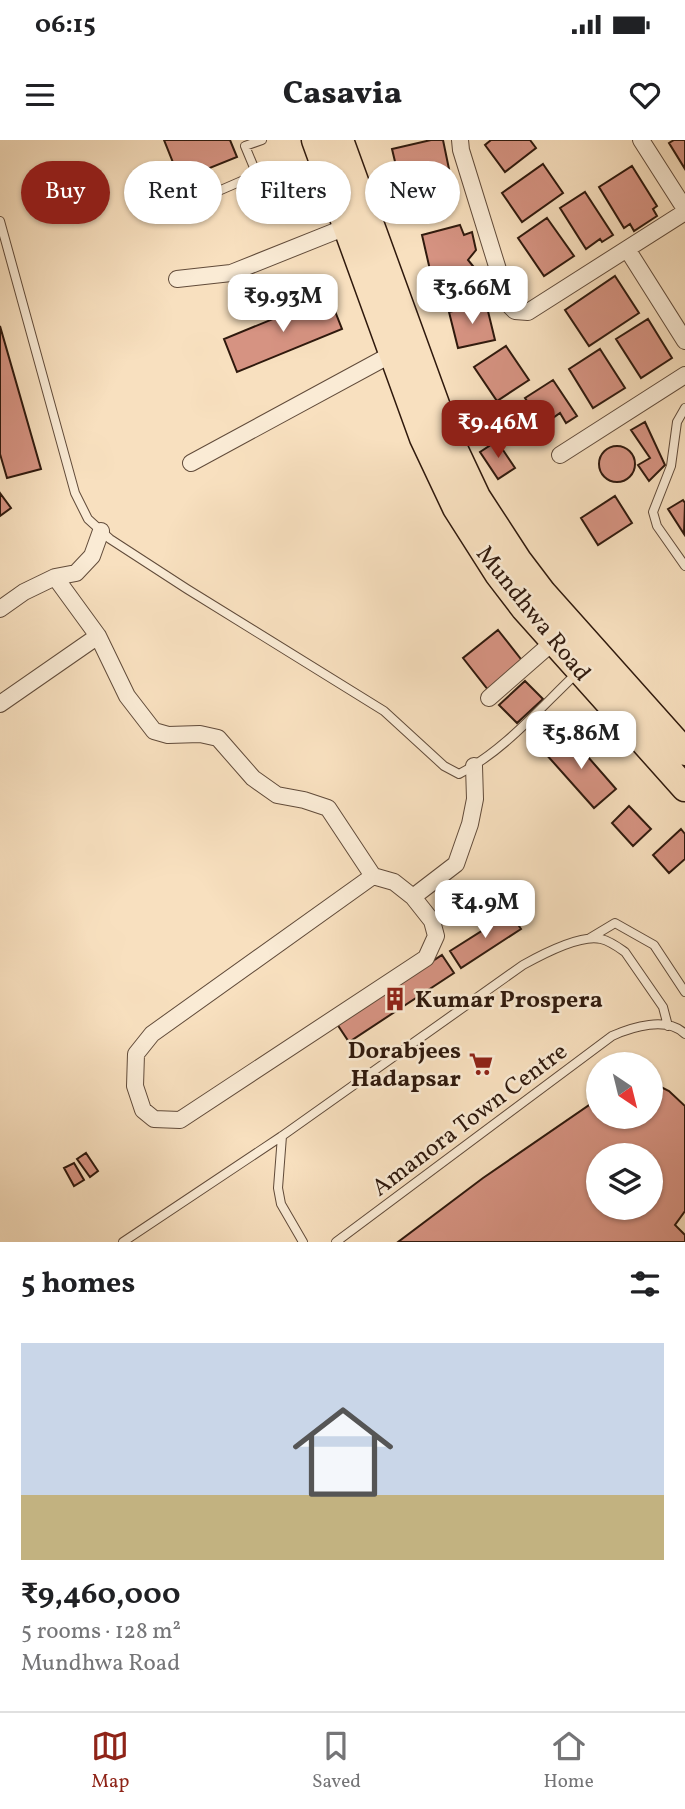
<!DOCTYPE html>
<meta charset="utf-8">
<style>
body{margin:0;font-family:Vollkorn,serif;background:#f6f6f6;color:#202124;height:100vh;display:flex;flex-direction:column;font-size:26px;white-space:nowrap}
*{box-sizing:border-box;margin:0}
p{font-size:23px;color:#757577}
.icon{flex:none;width:38px;height:38px;fill:none;stroke:currentColor;stroke-width:2;stroke-linecap:round;stroke-linejoin:round}
.map{position:relative;height:1102px;overflow:hidden}
.details{display:flex;flex-direction:column;background:#fff;flex:1}
.details>*{flex:none}
.banner{position:absolute;left:21px;top:21px;width:644px;height:63px;display:flex;gap:14px}
.needle{width:46px;rotate:145deg}
.fabs{position:absolute;left:586px;top:912px;display:grid;gap:14px}
.fabs a{display:grid;place-items:center;width:77px;height:77px;border-radius:50%;background:#fff;box-shadow:0 2px 5px #0004;font-size:35px}
.price{position:absolute;translate:-50% -60px;padding:0 16px;border-radius:14px;background:#fff;color:#222;font-size:23px;line-height:46px;filter:drop-shadow(0 2px 4px #0008)}
.price::after{content:'';position:absolute;left:50%;top:42px;width:21px;height:16px;margin-left:-10px;background:inherit;clip-path:polygon(0 0,100% 0,50% 100%)}
.price.current{background:#8f2418;color:#fff}
ul{padding:0;list-style:none}
li{display:grid;align-content:center;gap:14px;height:371px;padding:0 21px}
li span{display:grid;place-items:center;height:217px;border-radius:0px;color:#555}
li>.icon{margin-inline-start:auto}
span .icon{width:126px;height:126px;fill:#fffc;stroke-width:1}
li b{font-size:30px}
h2{display:flex;justify-content:space-between;align-items:center;height:84px;padding:0 21px;font-size:30px}
.chip{padding:0 24px;border-radius:32px;background:#fff;box-shadow:0 2px 5px #0004;font-size:24px;line-height:63px}
.chip.current{background:#8f2418;color:#fff}
.status{display:flex;justify-content:space-between;align-items:center;height:49px;padding:0 35px;background:#fff;direction:ltr}
.status svg{height:19px;fill:currentColor}
header{display:flex;justify-content:space-between;align-items:center;height:91px;padding:0 21px;background:#fff;font-size:32px;font-weight:800}
.tabs{display:flex;justify-content:space-around;align-items:center;height:98px;border-top:2px solid #e0e0e0;background:#fff;font-size:19px;color:#757577}
.tabs a{display:grid;justify-items:center;gap:4px}
.tabs .current{color:#8f2418}
.map>svg:first-child{display:block}
</style>
<div class="status"><b>06:15</b><svg viewBox="0 0 49 12"><path d="M0 12V9h3v3zM5 12V6h3v6zM10 12V3h3v9zM15 12V0h3v12zM26 1h20v11H26zM47 4h2v5h-2z"/></svg></div>
<header><svg class="icon" aria-label="menu" viewBox="0 0 24 24"><path d="M4 6h16M4 12h16M4 18h16"/></svg>Casavia<svg class="icon" aria-label="heart" viewBox="0 0 24 24"><path d="M12 20l-8-8c-3-5 5-10 8-4 3-6 11-1 8 4z"/></svg></header>
<div class="map">
<svg width="685" height="1102" viewBox="0 0 685 1102">
<rect width="100%" height="100%" fill="#f8e0bf"/>
<filter id="stains"><feTurbulence type="fractalNoise" baseFrequency=".00286" numOctaves="4"/><feColorMatrix values="0 0 0 0 .2 0 0 0 0 .09 0 0 0 0 .02 0 0 0 .5 -.17"/></filter>
<radialGradient id="worn" r=".72"><stop offset=".6" stop-color="#630" stop-opacity="0"/><stop offset="1" stop-color="#630" stop-opacity=".3"/></radialGradient>
<path fill="#d69382" stroke="#2f190d" stroke-width="2" fill-rule="evenodd" d="M 164,0 L 230,0 L 237,17 L 180,40 Z
M 431,0 L 443,0 L 449,29 L 409,38 L 407,28 L 397,30 L 392,9 Z
M 491,0 L 530,0 L 536,8 L 505,32 L 485,5 Z
M 674,0 L 685,0 L 685,29 L 669,3 Z
M 543,24 L 563,53 L 522,82 L 502,53 Z
M 632,26 L 657,66 L 653,69 L 657,76 L 634,91 L 630,84 L 624,88 L 599,47 Z
M 585,52 L 613,95 L 602,102 L 600,99 L 586,109 L 560,68 Z
M 547,78 L 574,116 L 544,136 L 518,98 Z
M 460,85 L 464,95 L 472,92 L 476,110 L 468,120 L 477,131 L 464,143 L 449,130 L 445,132 L 446,139 L 433,143 L 422,95 Z
M 615,136 L 639,173 L 589,206 L 565,170 Z
M 329,156 L 342,189 L 237,232 L 224,199 Z
M 486,163 L 495,200 L 458,208 L 449,172 Z
M 648,179 L 672,218 L 641,238 L 616,199 Z
M 0,186 L 41,329 L 7,338 L 0,314 Z
M 506,206 L 529,240 L 497,261 L 474,227 Z
M 600,209 L 625,248 L 593,268 L 569,229 Z
M 553,240 L 577,276 L 566,283 L 560,273 L 543,285 L 525,258 Z
M 645,282 L 665,325 L 649,341 L 638,325 L 650,318 L 631,290 Z
M 497,301 L 515,328 L 498,339 L 480,312 Z
M599 324a18 18 0 1 1 36 0a18 18 0 1 1-36 0Z
M 0,353 L 11,368 L 0,376 Z
M 615,356 L 632,383 L 598,405 L 581,378 Z
M 683,360 L 685,363 L 684,394 L 668,369 Z
M 498,490 L 524,523 L 489,551 L 463,518 Z
M 525,541 L 543,559 L 517,583 L 499,565 Z
M 568,594 L 616,649 L 594,668 L 545,613 Z
M 629,666 L 651,689 L 633,706 L 612,683 Z
M 681,689 L 685,694 L 685,719 L 669,733 L 653,715 Z
M 510,773 L 521,789 L 461,828 L 450,811 Z
M 442,815 L 454,833 L 349,902 L 337,884 Z
M 651,942 L 669,951 L 685,966 L 685,1071 L 675,1085 L 685,1095 L 685,1102 L 398,1102 L 483,1038 L 598,959 L 598,976 L 651,976 ZM 598,1015 L 651,1015 L 651,1068 L 598,1068 Z
M 86,1013 L 98,1031 L 90,1037 L 77,1019 Z
M 74,1023 L 84,1040 L 74,1046 L 64,1028 Z"/>
<g fill="none" stroke-linecap="round" stroke-linejoin="round">
<g stroke="#614b3a" stroke-width="10">
<path id="service" d="M 191,63 L 253,36 L 255,30 L 245,6 L 262,0
M 0,81 L 75,353 L 88,379 L 110,399 L 187,449 L 384,571 L 444,626 L 459,634 C 504,611 540,568 576,534
M 685,268 L 677,282 L 671,326 L 653,372 L 657,386 L 685,426
M 590,798 L 615,783 L 654,805 L 685,852
M 282,996 L 278,1048 L 281,1064 L 303,1102
M 123,1102 L 282,996 L 523,825 C 541,815 580,794 601,799 C 610,801 618,807 625,812 L 663,867 L 668,886
M 336,1102 L 612,896 C 632,887 667,876 685,894"/>
</g>
<g stroke="#614b3a" stroke-width="18">
<path id="minor" d="M 460,0 L 461,10 L 509,165 L 515,171 L 528,172 L 685,72
M 641,0 L 685,69
M 627,109 L 685,201
M 177,139 L 231,133 L 346,87
M 560,315 L 685,235
M 191,323 L 392,214
M 55,437 L 98,496
M 0,469 L 24,452 L 55,437 L 76,433 L 92,416 L 101,391
M 489,558 L 553,502
M 0,564 L 98,496 L 127,556 L 154,591 L 168,595 L 200,594 L 218,598 L 253,638 L 277,655 L 304,660 L 328,668 L 373,736 L 394,742 L 413,757 L 432,781 L 436,796 L 426,818 L 180,980 L 154,979 L 143,970 L 135,946 L 136,914 L 152,894 L 373,736
M 413,757 L 456,724 L 470,684 L 475,659 L 474,626"/>
</g>
<g stroke="#2f190d" stroke-width="29">
<path id="trunk" d="M 315,0 L 423,298 L 456,368 L 498,434 L 524,468 L 685,648
M 340,0 L 445,289 L 477,357 L 518,420 L 543,453 L 685,612"/>
</g>
<use href="#service" stroke="#faebd5" stroke-width="8"/>
<use href="#minor" stroke="#faebd5" stroke-width="16"/>
<use href="#trunk" stroke="#f8e0bf" stroke-width="26"/>
</g>
<defs>
<g id="building-bare" transform="scale(1.89)"><path d="M-4-6H4V6H1V3H-1V6H-4ZM-2.5-4.3h1.7v1.8h-1.7ZM.8-4.3h1.7v1.8H.8ZM-2.5-1h1.7V.8h-1.7ZM.8-1h1.7V.8H.8Z" fill="#8f2418" stroke="#faebd5" stroke-width="2.5" paint-order="stroke"/></g>
<g id="supermarket-bare" transform="scale(1.89)"><path d="M-6-5.5h2.5l.6 2H6L4.5 2H-2.5L-4.4-4H-6ZM-1.5 3.2a1.3 1.3 0 1 0 .1 0ZM3 3.2a1.3 1.3 0 1 0 .1 0Z" fill="#8f2418" stroke="#faebd5" stroke-width="2.5" paint-order="stroke"/></g>
</defs>
<g fill-rule="evenodd">
<use href="#building-bare" x="395" y="859"/>
<use href="#supermarket-bare" x="481" y="924"/>
</g>
<g text-anchor="middle" stroke-width="5" stroke-linejoin="round" paint-order="stroke">
<g font-size="24" fill="#2f190d" stroke="#faebd5">
<text transform="translate(534 473) rotate(51)" y="8">Mundhwa Road</text>
<text transform="translate(469 979) rotate(-37)" y="8">Amanora Town Centre</text>
</g>
<g font-size="24" font-weight="bold" fill="#2f190d" stroke="#faebd5" text-anchor="start">
<text x="415" y="867">Kumar Prospera</text>
<text x="461" y="918" text-anchor="end">Dorabjees<tspan x="461" dy="28">Hadapsar</tspan></text>
</g>
</g>
<rect width="100%" height="100%" filter="url(#stains)"/>
<rect width="100%" height="100%" fill="url(#worn)"/>
</svg>
<div class="fabs">
<a><svg class="needle" viewBox="-14 -14 28 28"><path d="M0-13l5 13h-10z" fill="#e53935"/><path d="M0 13l5-13h-10z" fill="#757577"/></svg></a>
<a><svg class="icon" aria-label="layers" viewBox="0 0 24 24"><path d="M12 4l9 5-9 5-9-5zM3 14l9 5 9-5"/></svg></a>
</div>
<b class="price" style="left:472px;top:186px">₹3.66M</b>
<b class="price" style="left:283px;top:194px">₹9.93M</b>
<b class="price current" style="left:498px;top:320px">₹9.46M</b>
<b class="price" style="left:581px;top:631px">₹5.86M</b>
<b class="price" style="left:485px;top:800px">₹4.9M</b>
<div class="banner">
<a class="chip current">Buy</a>
<a class="chip">Rent</a>
<a class="chip">Filters</a>
<a class="chip">New</a>
</div>
</div>
<section class="details">
<h2>5 homes<svg class="icon" aria-label="filters" viewBox="0 0 24 24"><path d="M4 7h16M4 17h16"/><circle cx="9" cy="7" r="2"/><circle cx="15" cy="17" r="2"/></svg></h2>
<ul>
<li><span style="background:linear-gradient(#c9d6e8 70%,#c2b280 0)"><svg class="icon" aria-label="home" viewBox="0 0 24 24"><path d="M3 11l9-7 9 7M6 9v11h12V9"/></svg></span><div><b>₹9,460,000</b><p>5 rooms · 128 m²</p><p>Mundhwa Road</p></div></li>
</ul>
</section>
<nav class="tabs">
<a class="current"><svg class="icon" aria-label="map" viewBox="0 0 24 24"><path d="M3 6l6-2 6 2 6-2v14l-6 2-6-2-6 2zM9 4v14M15 6v14"/></svg>Map</a>
<a><svg class="icon" aria-label="saved" viewBox="0 0 24 24"><path d="M7 4h10v16l-5-4-5 4z"/></svg>Saved</a>
<a><svg class="icon" aria-label="home" viewBox="0 0 24 24"><path d="M3 11l9-7 9 7M6 9v11h12V9"/></svg>Home</a>
</nav>
